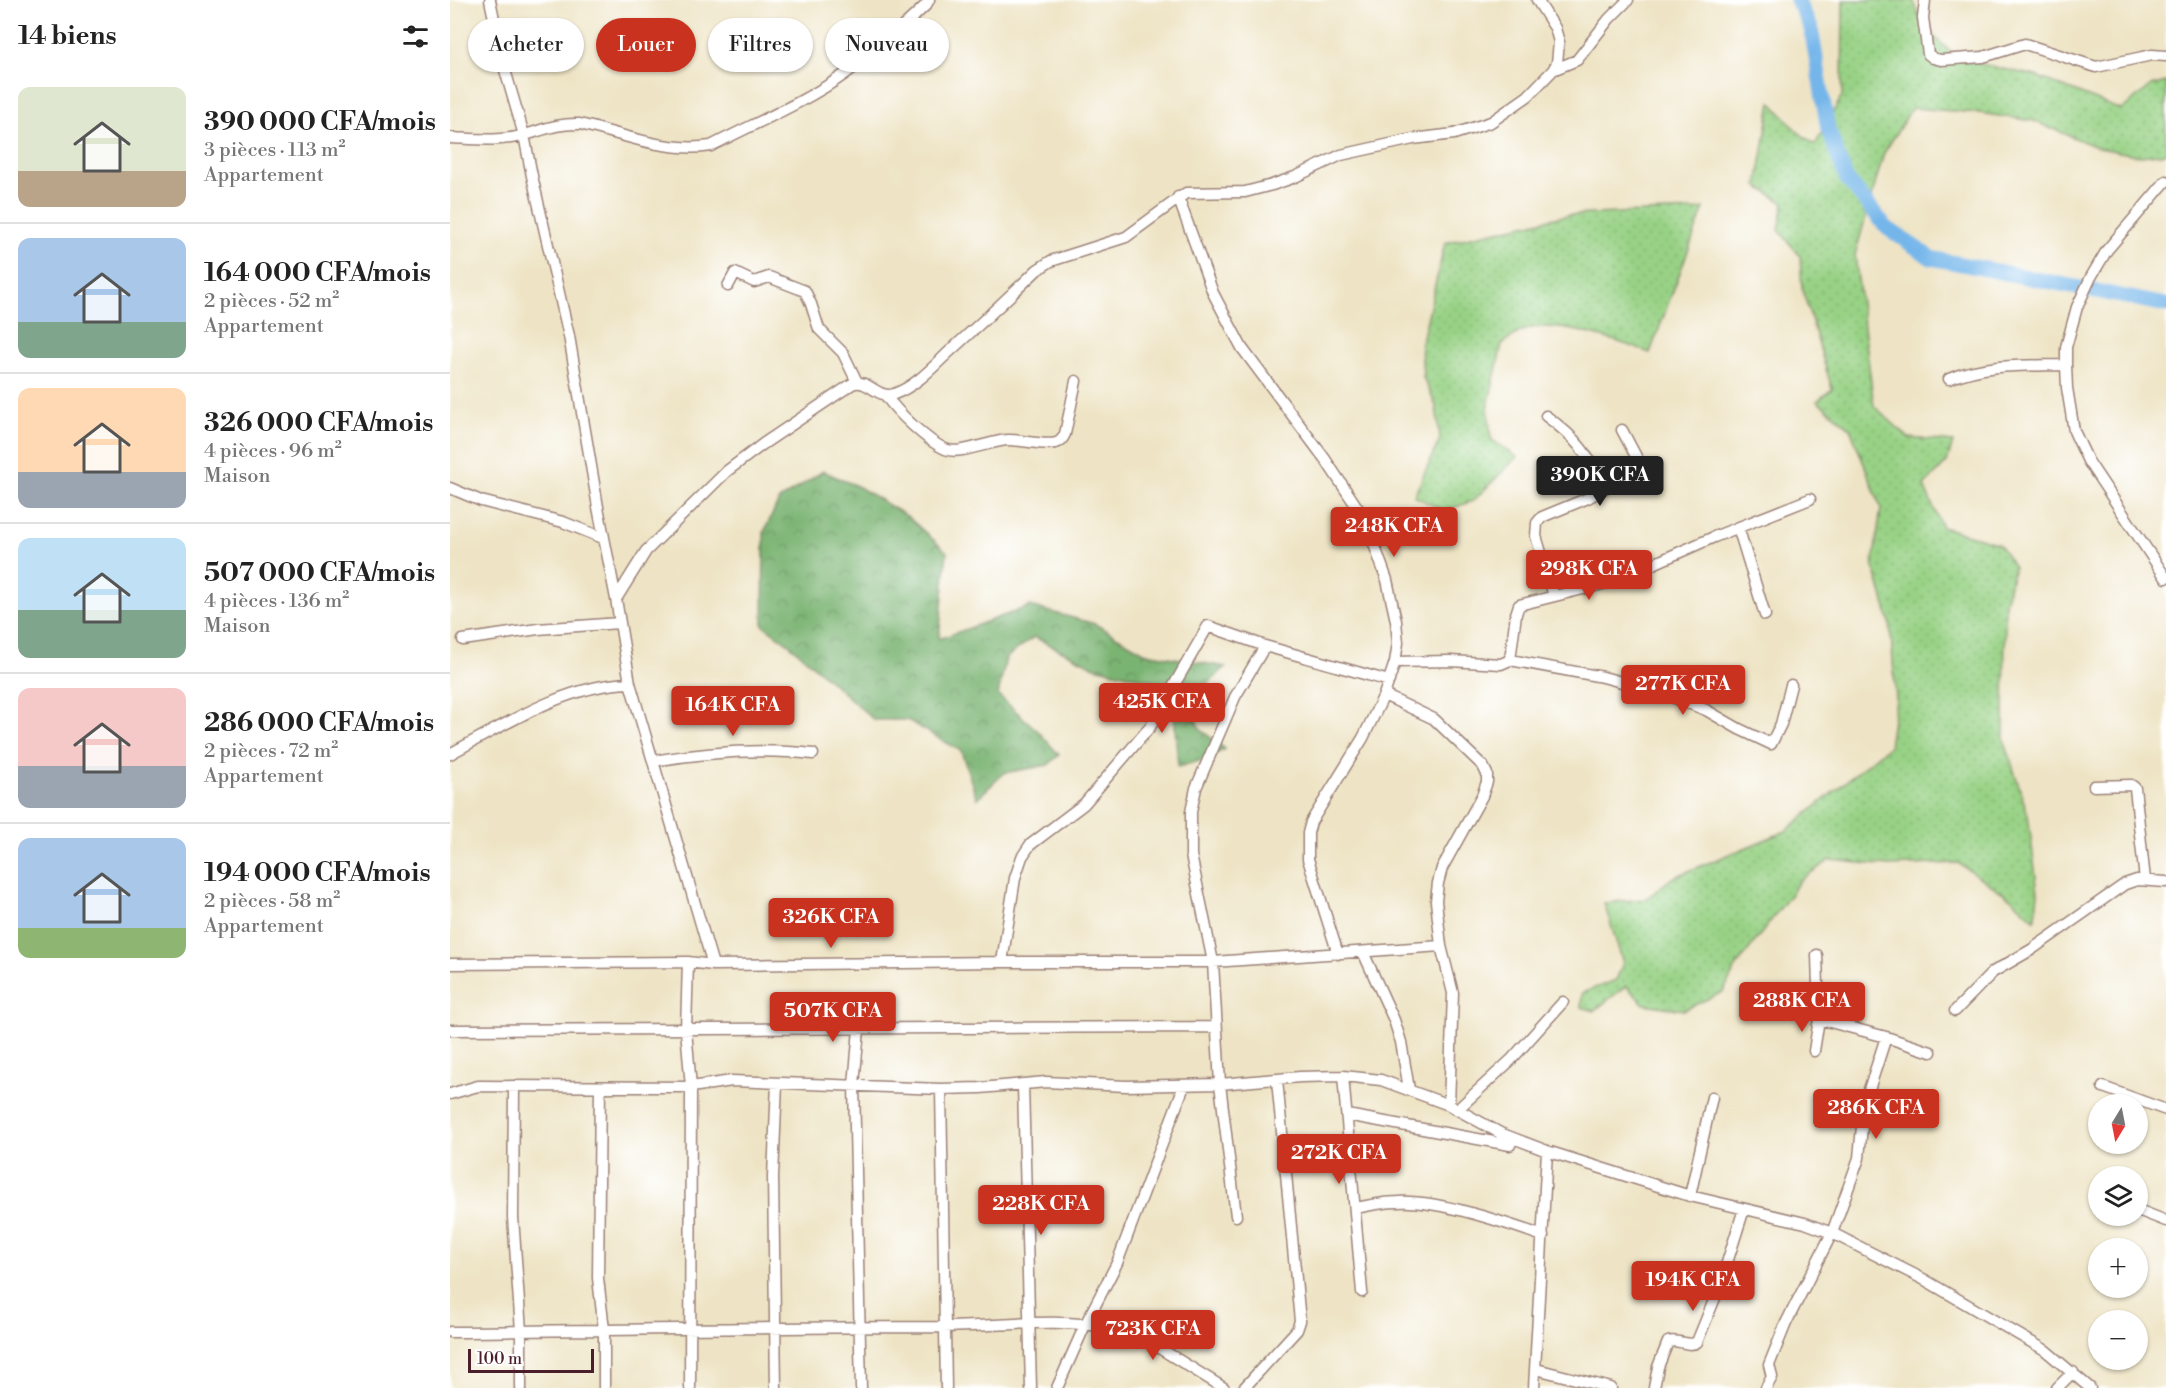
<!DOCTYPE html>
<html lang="fr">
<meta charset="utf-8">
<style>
body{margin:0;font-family:"Libre Bodoni",serif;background:#f2f2f2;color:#222;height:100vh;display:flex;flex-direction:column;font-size:22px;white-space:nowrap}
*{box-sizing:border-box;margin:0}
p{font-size:20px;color:#767676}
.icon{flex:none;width:33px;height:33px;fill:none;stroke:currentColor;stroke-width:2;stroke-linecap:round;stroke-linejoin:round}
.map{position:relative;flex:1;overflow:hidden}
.side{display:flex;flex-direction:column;background:#fff;width:450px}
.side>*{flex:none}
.banner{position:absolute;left:18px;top:18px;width:570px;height:54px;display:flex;gap:12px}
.needle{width:39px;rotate:190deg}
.buttons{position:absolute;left:1638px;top:1094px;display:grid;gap:12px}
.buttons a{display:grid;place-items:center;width:60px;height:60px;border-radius:50%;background:#fff;box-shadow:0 2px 4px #0004;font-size:30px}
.scale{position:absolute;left:18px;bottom:15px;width:126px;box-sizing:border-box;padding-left:6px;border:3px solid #4a1f2b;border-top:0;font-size:16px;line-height:21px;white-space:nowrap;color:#4a1f2b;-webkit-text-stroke:4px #fff;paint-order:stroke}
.price{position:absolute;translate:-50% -51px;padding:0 14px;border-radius:6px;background:#c8321e;color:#fff;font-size:20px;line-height:39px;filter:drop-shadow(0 2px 3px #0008)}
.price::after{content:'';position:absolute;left:50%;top:36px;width:18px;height:14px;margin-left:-9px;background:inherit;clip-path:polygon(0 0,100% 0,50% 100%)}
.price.active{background:#222;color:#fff}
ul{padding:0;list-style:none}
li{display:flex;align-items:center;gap:18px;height:150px;padding:0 18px}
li+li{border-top:2px solid #e0e0e0}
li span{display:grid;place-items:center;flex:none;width:168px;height:120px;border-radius:12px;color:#555}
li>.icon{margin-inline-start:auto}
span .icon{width:72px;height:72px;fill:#fffc;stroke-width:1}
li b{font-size:26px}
h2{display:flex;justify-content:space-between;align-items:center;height:72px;padding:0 18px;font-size:26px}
.pill{padding:0 21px;border-radius:27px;background:#fff;box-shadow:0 2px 4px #0004;font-size:21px;line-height:54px}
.pill.active{background:#c8321e;color:#fff}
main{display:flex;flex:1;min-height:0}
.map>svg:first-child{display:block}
</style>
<main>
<section class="side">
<h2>14 biens<svg class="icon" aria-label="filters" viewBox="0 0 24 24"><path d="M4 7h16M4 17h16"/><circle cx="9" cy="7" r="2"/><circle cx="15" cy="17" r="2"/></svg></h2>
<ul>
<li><span style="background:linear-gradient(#dfe7d0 70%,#b9a48a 0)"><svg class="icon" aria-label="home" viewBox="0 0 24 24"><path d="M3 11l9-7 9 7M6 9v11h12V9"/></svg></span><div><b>390 000 CFA/mois</b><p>3 pièces · 113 m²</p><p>Appartement</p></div></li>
<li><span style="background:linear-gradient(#a9c7e8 70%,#7fa58c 0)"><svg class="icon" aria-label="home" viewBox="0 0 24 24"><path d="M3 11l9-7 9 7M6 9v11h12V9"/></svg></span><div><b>164 000 CFA/mois</b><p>2 pièces · 52 m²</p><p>Appartement</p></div></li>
<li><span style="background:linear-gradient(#ffd9b3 70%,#9aa5b1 0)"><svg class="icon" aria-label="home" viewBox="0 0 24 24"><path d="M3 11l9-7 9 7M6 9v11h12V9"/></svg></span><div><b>326 000 CFA/mois</b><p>4 pièces · 96 m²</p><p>Maison</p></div></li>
<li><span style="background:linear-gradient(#bfe0f5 60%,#7fa58c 0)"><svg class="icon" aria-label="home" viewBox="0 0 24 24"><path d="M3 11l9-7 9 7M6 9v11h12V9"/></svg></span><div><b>507 000 CFA/mois</b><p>4 pièces · 136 m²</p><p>Maison</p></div></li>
<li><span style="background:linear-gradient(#f6c9c9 65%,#9aa5b1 0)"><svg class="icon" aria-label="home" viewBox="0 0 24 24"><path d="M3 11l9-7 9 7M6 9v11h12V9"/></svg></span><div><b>286 000 CFA/mois</b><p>2 pièces · 72 m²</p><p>Appartement</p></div></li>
<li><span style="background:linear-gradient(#a9c7e8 75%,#8fb573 0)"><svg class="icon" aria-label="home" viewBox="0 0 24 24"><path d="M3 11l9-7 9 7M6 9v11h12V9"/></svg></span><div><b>194 000 CFA/mois</b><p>2 pièces · 58 m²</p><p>Appartement</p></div></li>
</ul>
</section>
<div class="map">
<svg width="1716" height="1388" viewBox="0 0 1716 1388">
<defs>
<pattern id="grass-dots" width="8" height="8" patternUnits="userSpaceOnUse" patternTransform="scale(1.5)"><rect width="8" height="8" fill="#98d285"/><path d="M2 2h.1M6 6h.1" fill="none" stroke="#84b473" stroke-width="1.8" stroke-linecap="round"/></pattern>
<pattern id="forest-crowns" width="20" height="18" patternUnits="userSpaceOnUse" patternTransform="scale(1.5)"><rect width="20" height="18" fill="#7ab472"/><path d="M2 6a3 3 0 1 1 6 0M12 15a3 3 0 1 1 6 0" fill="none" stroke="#66925e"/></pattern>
</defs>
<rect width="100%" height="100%" fill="#fff"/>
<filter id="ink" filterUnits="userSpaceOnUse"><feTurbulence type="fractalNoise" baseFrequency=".0167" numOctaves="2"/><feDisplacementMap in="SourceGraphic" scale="12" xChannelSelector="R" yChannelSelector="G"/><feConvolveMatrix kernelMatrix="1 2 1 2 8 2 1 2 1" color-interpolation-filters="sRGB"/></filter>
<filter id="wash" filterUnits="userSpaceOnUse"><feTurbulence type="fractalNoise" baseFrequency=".008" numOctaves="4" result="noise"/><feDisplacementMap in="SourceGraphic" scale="24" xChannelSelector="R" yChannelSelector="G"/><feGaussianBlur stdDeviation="1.35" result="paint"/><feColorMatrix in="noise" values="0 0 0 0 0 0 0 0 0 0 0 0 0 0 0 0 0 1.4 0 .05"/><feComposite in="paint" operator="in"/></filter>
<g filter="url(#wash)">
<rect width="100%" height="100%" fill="#eee4c5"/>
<path fill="url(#grass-dots)" stroke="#717858" stroke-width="1.5" d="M 1393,0 L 1463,0 L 1475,28 L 1508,59 L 1586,76 L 1671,110 L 1701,86 L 1716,82 L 1716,153 L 1691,156 L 1649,148 L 1584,121 L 1529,113 L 1462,108 L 1434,153 L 1405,255 L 1424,406 L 1459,438 L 1503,442 L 1497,462 L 1474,486 L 1492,527 L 1549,544 L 1564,567 L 1555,604 L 1554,739 L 1578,815 L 1588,893 L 1585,920 L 1561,898 L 1508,863 L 1439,866 L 1380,860 L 1349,881 L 1341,894 L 1288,964 L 1273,992 L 1234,1010 L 1194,1004 L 1176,986 L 1144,1011 L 1131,1007 L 1132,993 L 1166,980 L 1173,963 L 1154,903 L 1196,899 L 1222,878 L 1336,831 L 1439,746 L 1446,699 L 1440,623 L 1423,564 L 1431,508 L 1400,428 L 1367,401 L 1382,389 L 1352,288 L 1350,256 L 1329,230 L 1334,203 L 1307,186 L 1321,102 L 1347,131 L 1365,145 L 1392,96 Z
M 1254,208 L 1200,353 C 1170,342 1111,322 1081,328 C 1071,329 1060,339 1052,344 L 1038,406 L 1041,439 L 1067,457 L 1023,501 L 994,511 L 964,496 L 990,439 L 986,406 L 973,377 L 971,345 L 995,243 L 1118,215 L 1246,210 Z"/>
<path fill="url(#forest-crowns)" stroke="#626a4e" stroke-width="1.5" d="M 373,471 L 409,487 L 457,516 L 497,552 L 489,639 L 580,606 L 645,624 L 696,653 L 776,667 L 738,702 L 750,729 L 775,749 L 759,758 L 728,767 L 722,686 L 645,667 L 584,637 L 556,658 L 548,695 L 588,731 L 609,755 L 598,765 L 554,773 L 527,799 L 511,751 L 457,720 L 424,720 L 340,645 L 313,625 L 314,532 L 329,500 Z"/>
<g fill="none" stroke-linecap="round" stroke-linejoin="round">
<path stroke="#75b6ea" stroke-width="15" d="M 1347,0 L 1361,28 L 1378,129 L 1396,178 L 1437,228 L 1481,258 L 1716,305"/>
</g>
</g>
<g filter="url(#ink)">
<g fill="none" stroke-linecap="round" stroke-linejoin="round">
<g stroke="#9c8278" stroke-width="13">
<path id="minor" d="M 40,0 L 55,70 L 74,135 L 82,176 L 119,336 L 148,507 L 166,599 L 180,683 L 263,965
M 1475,0 L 1473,18 L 1478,54 L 1483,58 L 1491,60 L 1533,57 L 1575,44 L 1646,67 L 1702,55 L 1716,56
M 1103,70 L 1127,60 L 1159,19 L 1178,0
M 0,138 C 25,139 51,142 75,135 C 95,129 109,123 130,124 C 172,134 218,153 261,146 C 305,123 354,103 395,74 C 424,53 450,30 476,5 L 479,0
M 1716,181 L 1657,250 L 1641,277 L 1627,307 L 1616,347 L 1616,365 L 1617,388 L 1624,431 L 1638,461 L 1716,578
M 728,197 L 763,293 L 792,348 L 875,459 L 915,519 L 937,580 L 946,621 L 948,643 L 945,662 L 934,695 L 913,738 L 861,822 L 858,833 L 858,859 L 888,954
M 278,286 L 285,273 L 304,282 L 319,277 L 355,291 L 361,304 L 369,329 L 393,353 L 407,382
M 1499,379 C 1536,363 1576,366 1616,365
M 436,396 C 448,413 476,440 495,449 C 509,456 542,440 559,440 C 573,440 594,446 606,443 C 611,442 613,438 615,434 L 626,381
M 1096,416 C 1129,440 1136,453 1155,488
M 0,488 L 31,501 L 113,522 L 153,538
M 1288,527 L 1315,615
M 1104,596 L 1086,536 L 1087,523 L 1092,517 L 1138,498 L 1167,481 L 1186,474 L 1190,464 L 1172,430
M 166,599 L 196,551 L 277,471 L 313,444 L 402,384 C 417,377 428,400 444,394 C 465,387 484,366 499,352 C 529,325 558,298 587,270 L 601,261 L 676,237 L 736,193 L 795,192 L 822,185 L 845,177 L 891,155 L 963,139 L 1004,134 L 1041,122 L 1078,96 L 1103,70 L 1107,63 L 1109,42 L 1105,28 L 1087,0
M 13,640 L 88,629 L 169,623
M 1060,660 L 1153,677 L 1209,692 L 1256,710 L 1289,729 L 1321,744 L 1331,724 L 1341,685
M 945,662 L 1000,661 L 1051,664 L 1060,660 L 1066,614 L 1069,605 L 1165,581 L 1264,537 L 1360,499
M 934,695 L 984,719 L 1033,766 L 1037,774 L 1037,782 L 1032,796 L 992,868 L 988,883 L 986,901 L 991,946 L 1003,993 L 999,1105
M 0,754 C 56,724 115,685 180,683
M 203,761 C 257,752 310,748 363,754
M 1644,786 L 1681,785 L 1685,788 L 1695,880
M 913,952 L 944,1020 L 951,1042 L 959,1089
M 1367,955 L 1369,1019 L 1436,1037 L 1481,1052
M 238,962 L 236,1030 L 241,1087 L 240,1388
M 552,962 L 565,878 L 572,857 L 580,845 L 634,804 L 700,727 L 758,626 L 815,646 L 939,681
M 0,964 L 238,962 L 263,965 L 552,962 L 763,962 L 991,946
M 1505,1011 L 1543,972 L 1581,950 L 1675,884 L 1687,880 L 1716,882
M 409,1029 L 404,1085 L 411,1388
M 0,1030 L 766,1027
M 1364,1051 L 1369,1019
M 893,1076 L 912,1292
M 573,1085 L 581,1388
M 150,1087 L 148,1278 L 154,1330 L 154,1388
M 1653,1087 L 1716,1110
M 64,1088 L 63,1217 L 71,1331 L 71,1388
M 491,1089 L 496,1388
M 0,1094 L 28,1086 L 241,1087 L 282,1081 L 491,1089 L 530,1088 L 596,1082 L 676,1086 L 770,1084 L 763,962 L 741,855 L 741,812 L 746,788 L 785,697 L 815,646
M 1008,1109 L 1061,1060 L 1113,1002
M 897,1115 L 1060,1145
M 1240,1196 L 1262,1097
M 906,1208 C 920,1205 934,1202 948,1202 C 989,1200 1053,1222 1093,1236
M 1688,1210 L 1716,1221
M 786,1216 L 770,1084 L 850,1077 L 893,1076 L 931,1080 L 999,1105 L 1050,1133 L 1097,1151 L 1240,1196 L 1355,1223 L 1382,1233 L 1475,1280 L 1595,1350 L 1640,1388
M 0,1332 C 164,1330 327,1327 491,1327 C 557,1327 630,1312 693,1338 L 774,1388
M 1086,1369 L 1161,1388
M 326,1388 L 323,1177 L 327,1083
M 607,1388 L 636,1323 L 667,1263 L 734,1086
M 794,1388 L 847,1330 L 850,1321 L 827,1080
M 1084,1388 L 1097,1151
M 1204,1388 L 1208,1367 L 1218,1342 C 1228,1338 1239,1348 1247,1342 L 1269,1288 L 1294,1209
M 1316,1388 L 1322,1377 L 1319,1365 L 1336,1323 L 1382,1233 L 1409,1158 L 1414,1105 L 1436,1037
M 1607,1388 L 1623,1372"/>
</g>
<use href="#minor" stroke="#fff" stroke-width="10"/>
</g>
</g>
</svg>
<div class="buttons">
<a><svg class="needle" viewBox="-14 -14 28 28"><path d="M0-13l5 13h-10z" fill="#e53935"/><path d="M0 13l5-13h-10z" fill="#767676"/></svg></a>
<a><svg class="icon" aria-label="layers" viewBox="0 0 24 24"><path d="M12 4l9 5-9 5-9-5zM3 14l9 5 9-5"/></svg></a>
<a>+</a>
<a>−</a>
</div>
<div class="scale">100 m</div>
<b class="price active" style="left:1150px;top:507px">390K CFA</b>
<b class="price" style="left:944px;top:558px">248K CFA</b>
<b class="price" style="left:1139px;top:601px">298K CFA</b>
<b class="price" style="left:1233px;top:716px">277K CFA</b>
<b class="price" style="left:712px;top:734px">425K CFA</b>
<b class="price" style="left:283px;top:737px">164K CFA</b>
<b class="price" style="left:381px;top:949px">326K CFA</b>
<b class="price" style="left:1352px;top:1033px">288K CFA</b>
<b class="price" style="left:383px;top:1043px">507K CFA</b>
<b class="price" style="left:1426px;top:1140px">286K CFA</b>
<b class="price" style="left:889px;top:1185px">272K CFA</b>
<b class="price" style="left:591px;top:1236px">228K CFA</b>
<b class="price" style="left:1243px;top:1312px">194K CFA</b>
<b class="price" style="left:703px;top:1361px">723K CFA</b>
<div class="banner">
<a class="pill">Acheter</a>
<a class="pill active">Louer</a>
<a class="pill">Filtres</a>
<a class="pill">Nouveau</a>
</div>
</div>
</main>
